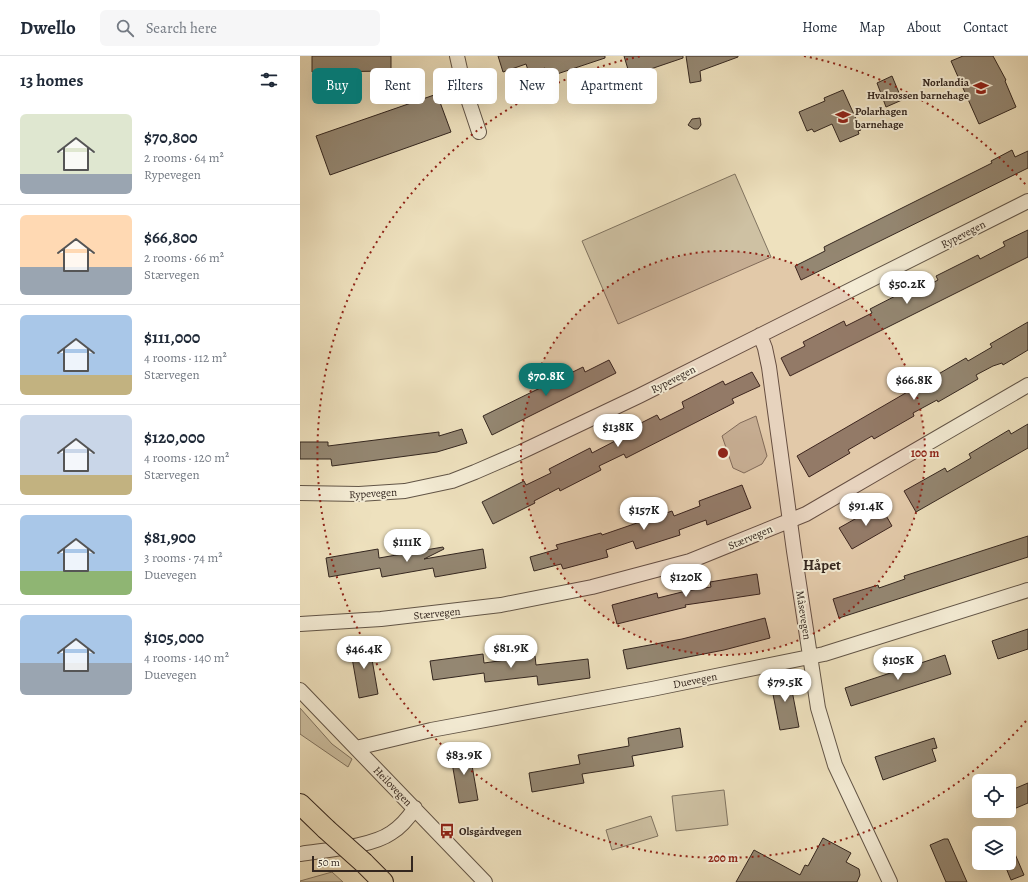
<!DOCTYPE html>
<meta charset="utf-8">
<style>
body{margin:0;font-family:Alegreya,serif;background:#f6f6f7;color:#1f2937;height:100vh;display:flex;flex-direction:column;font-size:15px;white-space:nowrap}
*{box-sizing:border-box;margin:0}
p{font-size:13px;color:#747a83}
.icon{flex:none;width:22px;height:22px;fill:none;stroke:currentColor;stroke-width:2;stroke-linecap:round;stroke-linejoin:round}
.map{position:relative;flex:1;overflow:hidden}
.side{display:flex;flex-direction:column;background:#fff;width:300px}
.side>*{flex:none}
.top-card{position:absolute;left:12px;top:12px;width:380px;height:36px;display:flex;gap:8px}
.controls{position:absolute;left:672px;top:718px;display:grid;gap:8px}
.controls a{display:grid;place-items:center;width:44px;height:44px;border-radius:6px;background:#fff;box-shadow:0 4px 16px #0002;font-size:20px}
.scale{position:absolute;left:12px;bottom:10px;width:101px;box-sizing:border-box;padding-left:4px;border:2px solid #33261f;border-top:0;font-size:11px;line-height:14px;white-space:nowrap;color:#33261f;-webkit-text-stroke:3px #f4ecd5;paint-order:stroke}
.price{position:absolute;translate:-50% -34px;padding:0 9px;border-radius:14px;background:#fff;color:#222;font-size:13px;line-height:26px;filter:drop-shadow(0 1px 2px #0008)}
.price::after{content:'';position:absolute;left:50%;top:24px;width:12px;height:9px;margin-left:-6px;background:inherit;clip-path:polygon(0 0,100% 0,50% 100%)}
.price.current{background:#0f766e;color:#fff}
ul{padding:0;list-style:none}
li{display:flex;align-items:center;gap:12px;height:100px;padding:0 20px}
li+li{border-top:1px solid #e0e1e3}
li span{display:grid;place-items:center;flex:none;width:112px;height:80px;border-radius:6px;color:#555}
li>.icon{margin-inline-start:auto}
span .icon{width:48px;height:48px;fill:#fffc;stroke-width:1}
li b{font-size:17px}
h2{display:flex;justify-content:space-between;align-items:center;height:48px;padding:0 20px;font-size:17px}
.chip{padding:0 14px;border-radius:6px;background:#fff;box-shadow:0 4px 16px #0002;font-size:14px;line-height:36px}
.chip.current{background:#0f766e;color:#fff}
header{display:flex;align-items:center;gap:24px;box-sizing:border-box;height:56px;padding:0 20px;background:#fff;border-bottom:1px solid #e0e1e3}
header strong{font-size:19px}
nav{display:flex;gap:22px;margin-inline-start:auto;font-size:14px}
.search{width:280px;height:36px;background:#f6f6f7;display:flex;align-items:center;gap:10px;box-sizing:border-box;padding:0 14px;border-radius:6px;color:#747a83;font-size:15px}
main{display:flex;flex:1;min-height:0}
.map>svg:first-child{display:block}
</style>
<header>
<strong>Dwello</strong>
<div class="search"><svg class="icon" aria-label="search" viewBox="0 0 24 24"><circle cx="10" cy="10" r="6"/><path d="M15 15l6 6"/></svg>Search here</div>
<nav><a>Home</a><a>Map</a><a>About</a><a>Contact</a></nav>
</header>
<main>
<section class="side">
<h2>13 homes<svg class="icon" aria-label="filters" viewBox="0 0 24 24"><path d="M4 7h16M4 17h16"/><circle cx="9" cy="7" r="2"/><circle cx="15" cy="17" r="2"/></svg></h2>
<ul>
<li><span style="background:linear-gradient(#dfe7d0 75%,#9aa5b1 0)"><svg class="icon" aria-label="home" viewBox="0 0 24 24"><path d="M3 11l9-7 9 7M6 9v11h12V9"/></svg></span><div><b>$70,800</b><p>2 rooms · 64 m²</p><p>Rypevegen</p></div></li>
<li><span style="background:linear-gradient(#ffd9b3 65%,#9aa5b1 0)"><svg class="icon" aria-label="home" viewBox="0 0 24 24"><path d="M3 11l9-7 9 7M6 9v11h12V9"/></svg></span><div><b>$66,800</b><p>2 rooms · 66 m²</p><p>Stærvegen</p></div></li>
<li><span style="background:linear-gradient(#a9c7e8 75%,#c2b280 0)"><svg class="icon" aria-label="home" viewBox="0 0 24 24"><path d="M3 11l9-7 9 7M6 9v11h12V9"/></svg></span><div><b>$111,000</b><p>4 rooms · 112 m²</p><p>Stærvegen</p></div></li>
<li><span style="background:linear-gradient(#c9d6e8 75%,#c2b280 0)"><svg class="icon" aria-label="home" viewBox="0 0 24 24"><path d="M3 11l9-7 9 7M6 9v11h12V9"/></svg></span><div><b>$120,000</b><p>4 rooms · 120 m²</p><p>Stærvegen</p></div></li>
<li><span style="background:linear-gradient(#a9c7e8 70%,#8fb573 0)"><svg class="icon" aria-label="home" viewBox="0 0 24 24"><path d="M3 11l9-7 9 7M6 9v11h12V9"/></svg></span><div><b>$81,900</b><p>3 rooms · 74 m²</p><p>Duevegen</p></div></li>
<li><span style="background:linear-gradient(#a9c7e8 60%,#9aa5b1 0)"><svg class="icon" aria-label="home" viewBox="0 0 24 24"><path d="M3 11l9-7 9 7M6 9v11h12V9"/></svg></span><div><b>$105,000</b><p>4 rooms · 140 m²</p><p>Duevegen</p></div></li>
</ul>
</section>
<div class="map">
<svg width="728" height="826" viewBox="0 0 728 826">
<rect width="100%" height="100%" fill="#eee1be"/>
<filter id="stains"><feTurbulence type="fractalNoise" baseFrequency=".005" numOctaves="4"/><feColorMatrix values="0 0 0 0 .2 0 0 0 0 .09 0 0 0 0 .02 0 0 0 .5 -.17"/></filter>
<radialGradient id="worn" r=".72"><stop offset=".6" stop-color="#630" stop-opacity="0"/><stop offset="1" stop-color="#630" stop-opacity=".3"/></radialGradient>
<path fill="#cec1a3" stroke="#807461" d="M 435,118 L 471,201 L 318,268 L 282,185 Z
M 456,360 L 467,400 L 462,408 L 444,417 L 433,412 L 422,380 L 440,367 Z
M 0,652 L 32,688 L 52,703 L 48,711 L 0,678 Z
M 424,734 L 428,769 L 376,775 L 372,740 Z
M 351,760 L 358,780 L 312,794 L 306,774 Z
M 32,816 L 43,826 L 0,826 L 0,825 Z"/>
<path fill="#948772" stroke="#33261f" d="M 12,0 L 91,0 L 91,15 L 12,16 Z
M 198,0 L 305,0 L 305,2 L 248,21 L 245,12 L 229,17 L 226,8 L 203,16 Z
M 324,0 L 383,0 L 383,2 L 330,20 Z
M 386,0 L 438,0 L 438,1 L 400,15 L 401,25 L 390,27 Z
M 663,0 L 693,0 L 706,24 L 705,25 L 716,51 L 679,68 L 651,5 Z
M 592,20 L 602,44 L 586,51 L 577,27 Z
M 543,34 L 561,74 L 558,75 L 559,78 L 540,86 L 532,68 L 514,76 L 512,73 L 507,75 L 499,56 L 525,45 L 524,42 Z
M 137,38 L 151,76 L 30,119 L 16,80 Z
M 400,62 L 401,69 L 398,73 L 394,73 L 388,69 L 392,63 Z
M 712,94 L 715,101 L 728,95 L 728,112 L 501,224 L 495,210 L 525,195 L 524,191 L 692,107 L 691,105 Z
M 728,174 L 728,201 L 490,320 L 481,302 L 505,290 L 503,286 L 544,265 L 546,270 L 572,257 L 570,253 L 611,232 L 614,237 L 638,224 L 636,220 L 678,199 L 680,203 L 705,190 L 703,186 Z
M 728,266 L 728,294 L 703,309 L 702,307 L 693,310 L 676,319 L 678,323 L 638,346 L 637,344 L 613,357 L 614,360 L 574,383 L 572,380 L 548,394 L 550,397 L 509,421 L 497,400 L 666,302 L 668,305 L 692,291 L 690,288 Z
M 309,304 L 316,317 L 192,379 L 183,360 L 283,311 L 285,316 Z
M 452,316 L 460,330 L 432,343 L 434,347 L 326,402 L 324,398 L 299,410 L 301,414 L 260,435 L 259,432 L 234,445 L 235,447 L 193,468 L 182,446 L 224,425 L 226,429 L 251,417 L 249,413 L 290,392 L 292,397 L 317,384 L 315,380 L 357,359 L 360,364 L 384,352 L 382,346 L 423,325 L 425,329 Z
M 728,368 L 728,392 L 616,456 L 604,435 L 645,412 L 647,416 L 671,402 L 669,398 L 709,374 L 711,378 Z
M 162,373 L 167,387 L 137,396 L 32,410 L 31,403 L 0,403 L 0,386 L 28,386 L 28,390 L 139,376 L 139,380 Z
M 442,429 L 451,452 L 407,469 L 406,464 L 379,474 L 380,479 L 336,493 L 333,485 L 306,494 L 308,501 L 263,513 L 261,508 L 234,515 L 230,501 L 258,493 L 256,489 L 301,477 L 302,479 L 372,455 L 374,460 L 400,450 L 399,445 Z
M 580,449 L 592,470 L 552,493 L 539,472 Z
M 728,480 L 728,501 L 539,562 L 533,543 L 578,529 L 579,532 L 605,523 L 604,520 Z
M 143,491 L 144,493 L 124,503 L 183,493 L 186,512 L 135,521 L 133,512 L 82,521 L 80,512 L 29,521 L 26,502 L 78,493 L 79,502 Z
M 457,518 L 460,538 L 385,549 L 386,551 L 317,568 L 312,549 L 357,537 L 358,542 L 386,535 L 411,531 L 410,526 Z
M 465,562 L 470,582 L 424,594 L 327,613 L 323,594 L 382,583 Z
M 728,573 L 728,593 L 698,603 L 692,585 Z
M 69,586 L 78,638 L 59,642 L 50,590 Z
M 183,598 L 184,607 L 235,600 L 236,609 L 288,603 L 290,622 L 238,629 L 237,620 L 185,626 L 184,617 L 133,624 L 130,605 Z
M 645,599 L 651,618 L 551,650 L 545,632 Z
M 489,619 L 499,671 L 480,674 L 470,623 Z
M 380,672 L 383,691 L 332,700 L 334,710 L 282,718 L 284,727 L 232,736 L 229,717 L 280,708 L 278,699 L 329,690 L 328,682 Z
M 634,682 L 637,692 L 632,693 L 636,705 L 583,724 L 575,701 Z
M 169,692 L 178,744 L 159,747 L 150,695 Z
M 728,727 L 728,747 L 709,755 L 709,735 Z
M 523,782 L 551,797 L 546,806 L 559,813 L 560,819 L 557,826 L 436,826 L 454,794 L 500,819 L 505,809 L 508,810 Z
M 644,783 L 648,783 L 667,826 L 646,826 L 630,789 Z
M 709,784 L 724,819 L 711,824 L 704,807 L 709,807 Z"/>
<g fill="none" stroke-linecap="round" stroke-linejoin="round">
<g stroke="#625547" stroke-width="16">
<path id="minor" d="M 157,0 L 164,31 L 179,76
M 460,279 L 465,292 L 469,311 L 494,495 L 518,652 L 535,709 L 590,826
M 0,437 L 59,438 L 105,435 L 152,425 L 175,416 L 221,396 L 339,340 L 728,145
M 0,568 L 81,563 L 201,549 L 292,531 L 390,505 L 506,458 L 728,329
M 0,634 L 185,826
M 56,692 L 131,674 L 352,633 L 524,598 L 728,534
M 0,798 C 25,794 71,791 91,777 C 101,771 109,761 115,752"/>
</g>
<g stroke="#33261f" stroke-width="22">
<path id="highway" d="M 0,748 L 26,773
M 64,807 L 83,826"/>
</g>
<use href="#minor" stroke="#f4ecd5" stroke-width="14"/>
<use href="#highway" stroke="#eee1be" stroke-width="20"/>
<g stroke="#33261f" stroke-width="22" stroke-linecap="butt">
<path id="highway-bridge" d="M 26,773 L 64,807"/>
</g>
<use href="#highway-bridge" stroke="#eee1be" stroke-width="20"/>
</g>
<circle cx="423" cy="397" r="202" fill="#8f2418" fill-opacity=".12"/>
<g fill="none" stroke="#8f2418" stroke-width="2" stroke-dasharray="2 4">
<circle cx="423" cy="397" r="202"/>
<path d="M726 665A405 405 0 1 1 342 0M504 0A405 405 0 0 1 726 129"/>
</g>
<defs>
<g id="school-bare" transform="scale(1.2)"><path d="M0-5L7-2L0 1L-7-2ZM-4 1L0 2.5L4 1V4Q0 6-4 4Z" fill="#8f2418" stroke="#f4ecd5" stroke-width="2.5" paint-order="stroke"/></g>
<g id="bus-bare" transform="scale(1.2)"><path d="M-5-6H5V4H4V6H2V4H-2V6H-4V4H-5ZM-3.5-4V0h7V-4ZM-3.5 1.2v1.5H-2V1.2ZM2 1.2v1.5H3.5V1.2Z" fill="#8f2418" stroke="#f4ecd5" stroke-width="2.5" paint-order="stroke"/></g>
</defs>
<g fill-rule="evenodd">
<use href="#school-bare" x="681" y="32"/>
<use href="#school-bare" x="543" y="61"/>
<use href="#bus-bare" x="147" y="775"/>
</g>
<g text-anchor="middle" stroke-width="4" stroke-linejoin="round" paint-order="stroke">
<g font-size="11" font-weight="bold" fill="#33261f" stroke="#f4ecd5" text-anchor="start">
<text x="669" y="30" text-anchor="end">Norlandia<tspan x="669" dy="13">Hvalrossen barnehage</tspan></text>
<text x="555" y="59">Polarhagen<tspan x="555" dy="13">barnehage</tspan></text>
<text x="159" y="779">Olsgårdvegen</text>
</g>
<g font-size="11" fill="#33261f" stroke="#f4ecd5">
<text transform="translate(663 178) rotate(-27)" y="4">Rypevegen</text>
<text transform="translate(373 323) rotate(-27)" y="4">Rypevegen</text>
<text transform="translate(73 437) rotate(-3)" y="4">Rypevegen</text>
<text transform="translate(450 481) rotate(-23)" y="4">Stærvegen</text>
<text transform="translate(137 557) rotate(-6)" y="4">Stærvegen</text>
<text transform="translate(504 559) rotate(81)" y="4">Måsevegen</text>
<text transform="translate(395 624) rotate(-11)" y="4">Duevegen</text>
<text transform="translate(93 730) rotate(46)" y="4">Heilovegen</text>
</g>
<g font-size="15" font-weight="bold" fill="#33261f" stroke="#f4ecd5">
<text x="522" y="514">Håpet</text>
</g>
</g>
<circle cx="423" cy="397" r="6" fill="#8f2418" stroke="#f4ecd5" stroke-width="2"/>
<g font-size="12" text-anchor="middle" font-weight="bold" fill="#8f2418" stroke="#f4ecd5" stroke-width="4" stroke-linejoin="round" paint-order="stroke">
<text x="625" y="401">100 m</text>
<text x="423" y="806">200 m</text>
</g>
<rect width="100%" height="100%" filter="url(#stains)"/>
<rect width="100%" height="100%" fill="url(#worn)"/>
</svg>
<div class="controls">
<a><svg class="icon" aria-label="locate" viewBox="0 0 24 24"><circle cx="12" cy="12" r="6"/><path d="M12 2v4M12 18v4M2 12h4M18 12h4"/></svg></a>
<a><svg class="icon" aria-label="layers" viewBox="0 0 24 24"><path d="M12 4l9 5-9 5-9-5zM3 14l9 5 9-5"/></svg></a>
</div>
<div class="scale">50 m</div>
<b class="price" style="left:607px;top:249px">$50.2K</b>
<b class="price current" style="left:246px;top:341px">$70.8K</b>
<b class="price" style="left:614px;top:345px">$66.8K</b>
<b class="price" style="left:318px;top:392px">$138K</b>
<b class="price" style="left:566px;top:471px">$91.4K</b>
<b class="price" style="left:344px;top:475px">$157K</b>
<b class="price" style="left:107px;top:507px">$111K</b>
<b class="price" style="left:386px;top:542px">$120K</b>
<b class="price" style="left:211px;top:613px">$81.9K</b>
<b class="price" style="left:64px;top:614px">$46.4K</b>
<b class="price" style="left:598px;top:625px">$105K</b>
<b class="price" style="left:485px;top:647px">$79.5K</b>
<b class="price" style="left:164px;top:720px">$83.9K</b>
<div class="top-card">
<a class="chip current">Buy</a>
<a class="chip">Rent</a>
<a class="chip">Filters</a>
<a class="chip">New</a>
<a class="chip">Apartment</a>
</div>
</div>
</main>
